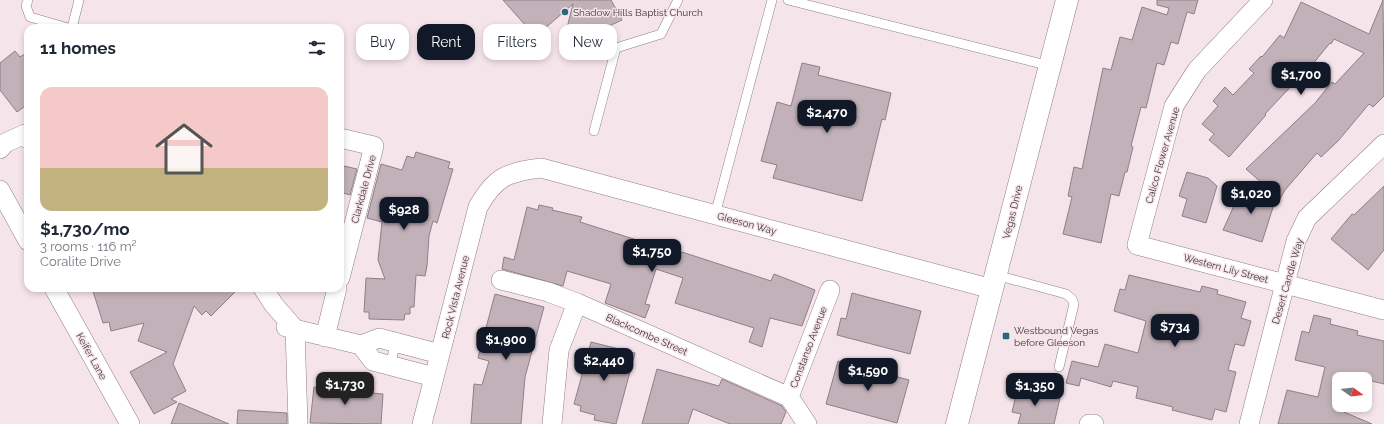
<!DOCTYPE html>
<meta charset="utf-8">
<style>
body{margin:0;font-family:Raleway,sans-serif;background:#f2f2f3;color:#1f2937;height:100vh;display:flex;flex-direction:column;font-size:15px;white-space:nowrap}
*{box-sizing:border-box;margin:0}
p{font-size:13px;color:#747a83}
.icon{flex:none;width:22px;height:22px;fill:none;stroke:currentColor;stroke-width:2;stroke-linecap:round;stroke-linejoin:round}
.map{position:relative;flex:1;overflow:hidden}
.details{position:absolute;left:24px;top:24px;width:320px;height:268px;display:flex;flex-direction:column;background:#fff;border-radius:12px;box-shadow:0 2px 6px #0003}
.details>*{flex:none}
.top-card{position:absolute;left:356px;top:24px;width:380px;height:36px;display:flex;gap:8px}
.needle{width:26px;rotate:105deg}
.fabs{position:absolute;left:1332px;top:372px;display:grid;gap:8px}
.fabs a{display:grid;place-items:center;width:40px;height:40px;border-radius:8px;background:#fff;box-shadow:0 2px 6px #0003;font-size:20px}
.price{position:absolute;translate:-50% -34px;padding:0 9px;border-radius:8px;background:#111827;color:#fff;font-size:13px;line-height:26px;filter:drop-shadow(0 1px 2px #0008)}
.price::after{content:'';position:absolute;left:50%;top:24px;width:12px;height:9px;margin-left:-6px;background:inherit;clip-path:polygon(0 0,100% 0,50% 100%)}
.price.active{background:#222;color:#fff}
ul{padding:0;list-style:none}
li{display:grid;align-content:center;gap:8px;height:212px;padding:0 16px}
li span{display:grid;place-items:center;height:124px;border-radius:12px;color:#555}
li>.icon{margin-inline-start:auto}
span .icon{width:72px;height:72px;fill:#fffc;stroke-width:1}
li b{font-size:17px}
h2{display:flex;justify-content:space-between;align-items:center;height:48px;padding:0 16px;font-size:17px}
.pill{padding:0 14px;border-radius:12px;background:#fff;box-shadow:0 2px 6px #0003;font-size:14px;line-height:36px}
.pill.active{background:#111827;color:#fff}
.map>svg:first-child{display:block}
</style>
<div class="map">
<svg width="1384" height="424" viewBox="0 0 1384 424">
<rect width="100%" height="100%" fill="#f6e4eb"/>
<path fill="#c2b1b8" stroke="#8f7f86" d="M 503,0 L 611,0 L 622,20 L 598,31 L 566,32 L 573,4 L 543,30 L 541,29 L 534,35 Z
M 1157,0 L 1198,0 L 1194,14 L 1187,12 L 1178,44 L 1171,42 L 1164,65 L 1157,63 L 1146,108 L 1141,107 L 1131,146 L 1133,147 L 1127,172 L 1125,172 L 1119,196 L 1111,194 L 1101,243 L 1063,234 L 1072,197 L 1068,196 L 1074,167 L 1082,169 L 1103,68 L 1111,70 L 1120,37 L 1132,40 L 1142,7 L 1167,15 L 1169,8 L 1157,5 Z
M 1383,0 L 1384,96 L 1373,107 L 1369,104 L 1338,141 L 1321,157 L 1317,153 L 1285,190 L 1280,199 L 1246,169 L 1315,103 L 1332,82 L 1335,84 L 1364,53 L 1334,39 L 1331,44 L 1330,43 L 1298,82 L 1296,81 L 1265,114 L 1266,115 L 1229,157 L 1209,140 L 1214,134 L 1202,124 L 1218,106 L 1213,101 L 1225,87 L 1233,95 L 1254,73 L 1249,69 L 1261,56 L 1262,57 L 1280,35 L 1284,38 L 1301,2 L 1369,34 Z
M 15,51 L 20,57 L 28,52 L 28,104 L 17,112 L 0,90 L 0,63 Z
M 802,63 L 820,67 L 818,75 L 891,93 L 885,120 L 882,119 L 862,201 L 773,178 L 777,165 L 761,161 L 777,102 L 791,106 Z
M 416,152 L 450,162 L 448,168 L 453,169 L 437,223 L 433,221 L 429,236 L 427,266 L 425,276 L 416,275 L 414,307 L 410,307 L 410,314 L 405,314 L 404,320 L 369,319 L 369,312 L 364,312 L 366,278 L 385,279 L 378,260 L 382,222 L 367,218 L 381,164 L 402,170 L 407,156 L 414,158 Z
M 344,166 L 357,169 L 350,195 L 340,192 L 340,183 Z
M 1187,172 L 1208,178 L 1217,186 L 1206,223 L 1182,216 L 1187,199 L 1179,196 Z
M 1384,186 L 1384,250 L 1368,270 L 1331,239 L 1352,214 L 1354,215 Z
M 1242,188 L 1276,198 L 1262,242 L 1223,230 Z
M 539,205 L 553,208 L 552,210 L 582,217 L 580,222 L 681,254 L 682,252 L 771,281 L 774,274 L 815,290 L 802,326 L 770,318 L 762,347 L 749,342 L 754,328 L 675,303 L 683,278 L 656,269 L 645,304 L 650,305 L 645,318 L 605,303 L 611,284 L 567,271 L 563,286 L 502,269 L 504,257 L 514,260 L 527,207 L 538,210 Z
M 1129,275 L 1200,292 L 1202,286 L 1218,290 L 1217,294 L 1246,302 L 1241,318 L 1251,321 L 1244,346 L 1235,344 L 1228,370 L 1236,372 L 1226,412 L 1215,409 L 1212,420 L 1172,410 L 1173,407 L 1136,398 L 1138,387 L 1113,381 L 1111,387 L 1081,378 L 1079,386 L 1066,383 L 1072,361 L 1098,367 L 1105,344 L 1138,353 L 1146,321 L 1114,311 L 1120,289 L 1125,290 Z
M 92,288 L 239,288 L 211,316 L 206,311 L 202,315 L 194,306 L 173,364 L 186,391 L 171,399 L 177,402 L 154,414 L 130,372 L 167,352 L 138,341 L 144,323 L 111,331 L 109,322 L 103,323 Z
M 852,293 L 921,311 L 910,354 L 837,335 L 841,318 L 846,319 Z
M 495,294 L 544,307 L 525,377 L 521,424 L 471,424 L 474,384 L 482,385 L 489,361 L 478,358 Z
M 1314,315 L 1331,319 L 1330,324 L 1358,331 L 1357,335 L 1384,341 L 1384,384 L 1339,373 L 1333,402 L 1346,406 L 1344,412 L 1372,424 L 1278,424 L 1287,390 L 1318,397 L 1325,367 L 1295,360 L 1302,331 L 1309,333 Z
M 591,342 L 635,353 L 616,424 L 594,420 L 595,415 L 580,411 L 581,406 L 574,404 Z
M 838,361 L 909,380 L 897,423 L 826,404 Z
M 657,369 L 719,386 L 722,379 L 782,406 L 786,412 L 781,424 L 730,424 L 693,409 L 688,424 L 642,424 Z
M 321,383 L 349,386 L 349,391 L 383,394 L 381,424 L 310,423 L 314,387 L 320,388 Z
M 1018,387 L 1060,398 L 1054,424 L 1018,424 L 1021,414 L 1012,412 Z
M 179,403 L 229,424 L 171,424 Z
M 238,410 L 287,413 L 287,424 L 237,424 Z"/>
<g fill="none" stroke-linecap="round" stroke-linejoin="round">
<g stroke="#8f7f85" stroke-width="10">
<path id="service" d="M 28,0 L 26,6 L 30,17 L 68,28
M 788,0 L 1050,66
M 72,28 L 79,0
M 594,131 L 616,48 L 661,34 L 678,0
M 715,215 L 772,0
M 996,275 L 1066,294 L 1072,299 L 1074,304 L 1059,367
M 390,365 L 396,342"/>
</g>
<g stroke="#8f7f85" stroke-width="20">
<path id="minor" d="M 1263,0 L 1197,70 L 1174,106 L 1137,245 L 1384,310
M 340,138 L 374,146 L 340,278
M 0,149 L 5,143 L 25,134 L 28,139
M 0,190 L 28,241
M 501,280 L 548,292 L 577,303 L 789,397
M 54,288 L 130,424
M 263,288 L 274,305 L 295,329 L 298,424
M 286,327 L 361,345 L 379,338 L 440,354
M 325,337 L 337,288
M 361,345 L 373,361 L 434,377
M 422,424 L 478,207 C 495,177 507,172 541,168 L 992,289
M 552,424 L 559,350 L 577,303
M 807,424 L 789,397 L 830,290
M 1089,424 L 1094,424
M 1249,424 L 1296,241 L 1307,218 L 1384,144"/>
</g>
<g stroke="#8f7f85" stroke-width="23">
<path id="secondary" d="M 957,424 L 1067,0"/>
</g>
<use href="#service" stroke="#fff" stroke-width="9"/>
<use href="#minor" stroke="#fff" stroke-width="19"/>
<use href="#secondary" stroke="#fff" stroke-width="22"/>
</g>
<g fill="#246a79" stroke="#f6e4eb" stroke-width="1.5">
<circle cx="565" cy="12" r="4"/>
<rect x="1002" y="332" width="8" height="8" rx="2"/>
</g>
<g text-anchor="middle" stroke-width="3" stroke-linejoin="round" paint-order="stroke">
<g font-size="10" fill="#3d3639" stroke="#f6e4eb" text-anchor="start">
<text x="573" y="16">Shadow Hills Baptist Church</text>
<text x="1014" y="334">Westbound Vegas<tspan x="1014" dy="12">before Gleeson</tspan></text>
</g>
<g font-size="10" fill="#3d3639" stroke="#f6e4eb">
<text transform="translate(1162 155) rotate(-74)" y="4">Calico Flower Avenue</text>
<text transform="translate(363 189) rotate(-75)" y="4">Clarkdale Drive</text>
<text transform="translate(1012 212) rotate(-76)" y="4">Vegas Drive</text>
<text transform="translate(747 223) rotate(15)" y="4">Gleeson Way</text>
<text transform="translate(1226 268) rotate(15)" y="4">Western Lily Street</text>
<text transform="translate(1287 281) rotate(-74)" y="4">Desert Candle Way</text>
<text transform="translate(455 297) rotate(-76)" y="4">Rock Vista Avenue</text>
<text transform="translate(647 334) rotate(24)" y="4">Blackcombe Street</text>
<text transform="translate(808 347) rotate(-69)" y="4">Constanso Avenue</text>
<text transform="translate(92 356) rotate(61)" y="4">Keifer Lane</text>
</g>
</g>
</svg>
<div class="fabs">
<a><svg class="needle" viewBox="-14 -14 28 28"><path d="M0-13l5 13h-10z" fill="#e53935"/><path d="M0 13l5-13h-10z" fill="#747a83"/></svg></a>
</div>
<b class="price" style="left:1301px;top:96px">$1,700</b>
<b class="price" style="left:827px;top:134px">$2,470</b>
<b class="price" style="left:1251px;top:215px">$1,020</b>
<b class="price" style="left:404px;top:231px">$928</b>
<b class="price" style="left:652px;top:273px">$1,750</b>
<b class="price" style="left:1175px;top:348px">$734</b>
<b class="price" style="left:506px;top:361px">$1,900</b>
<b class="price" style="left:604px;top:382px">$2,440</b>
<b class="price" style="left:868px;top:392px">$1,590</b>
<b class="price active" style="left:345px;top:406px">$1,730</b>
<b class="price" style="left:1035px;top:407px">$1,350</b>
<div class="top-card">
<a class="pill">Buy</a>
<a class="pill active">Rent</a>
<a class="pill">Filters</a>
<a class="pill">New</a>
</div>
<section class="details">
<h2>11 homes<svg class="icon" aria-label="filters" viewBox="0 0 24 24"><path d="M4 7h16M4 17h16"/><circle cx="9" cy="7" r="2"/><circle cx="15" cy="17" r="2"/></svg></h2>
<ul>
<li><span style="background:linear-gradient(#f6c9c9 65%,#c2b280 0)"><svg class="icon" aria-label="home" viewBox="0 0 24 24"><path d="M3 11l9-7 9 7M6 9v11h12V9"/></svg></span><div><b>$1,730/mo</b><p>3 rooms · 116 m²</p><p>Coralite Drive</p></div></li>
</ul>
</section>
</div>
